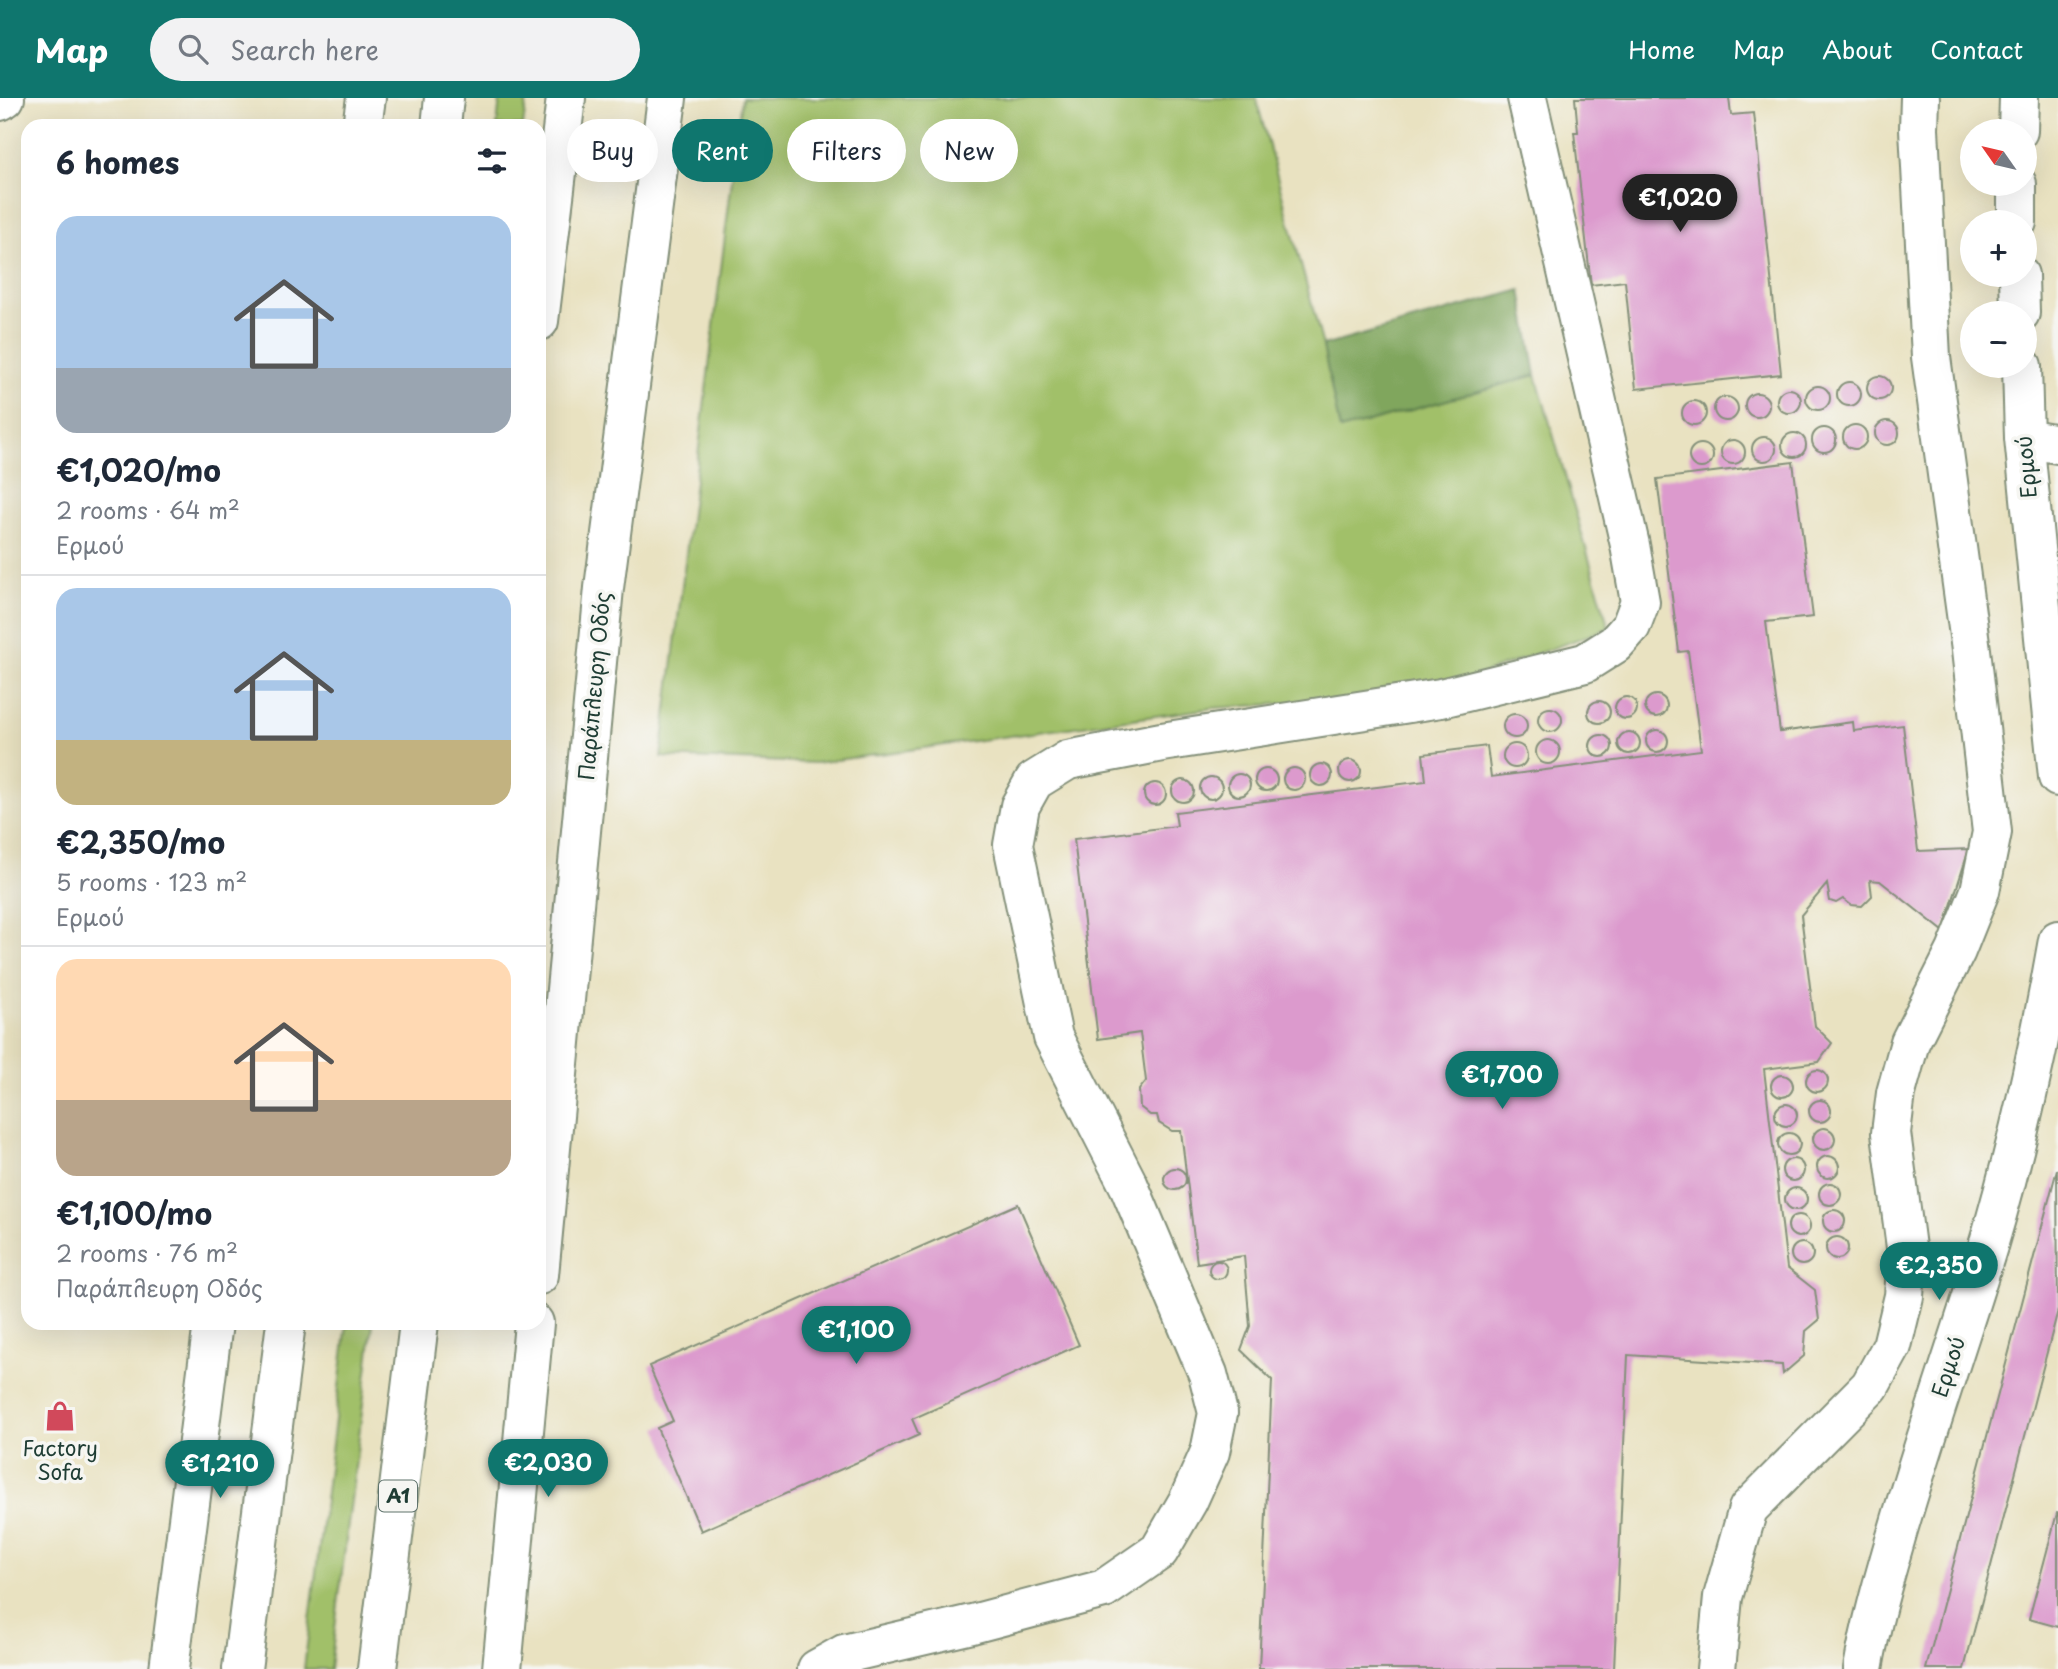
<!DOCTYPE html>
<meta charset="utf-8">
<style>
body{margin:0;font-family:"Playpen Sans",sans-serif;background:#f2f2f3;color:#1f2937;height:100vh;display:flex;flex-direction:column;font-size:26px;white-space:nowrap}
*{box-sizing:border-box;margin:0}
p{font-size:23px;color:#747a83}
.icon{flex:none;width:38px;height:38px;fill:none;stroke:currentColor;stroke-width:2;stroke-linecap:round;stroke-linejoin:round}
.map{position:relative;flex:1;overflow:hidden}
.sheet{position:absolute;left:21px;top:21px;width:525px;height:1211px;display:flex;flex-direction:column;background:#fff;border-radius:21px;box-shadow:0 7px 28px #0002}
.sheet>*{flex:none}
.hud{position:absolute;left:567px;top:21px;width:665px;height:63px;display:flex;gap:14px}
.needle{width:46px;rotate:304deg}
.fabs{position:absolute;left:1960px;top:21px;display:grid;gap:14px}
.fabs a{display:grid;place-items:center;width:77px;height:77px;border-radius:50%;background:#fff;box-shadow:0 7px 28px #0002;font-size:35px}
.price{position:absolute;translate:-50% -60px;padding:0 16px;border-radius:24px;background:#0f766e;color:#fff;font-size:23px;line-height:46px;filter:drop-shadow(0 2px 4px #0008)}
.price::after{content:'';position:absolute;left:50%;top:42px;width:21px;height:16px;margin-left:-10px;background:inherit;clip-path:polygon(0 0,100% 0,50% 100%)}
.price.active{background:#222;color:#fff}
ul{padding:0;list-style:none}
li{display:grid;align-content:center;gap:14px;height:371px;padding:0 35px}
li+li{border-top:2px solid #e0e1e3}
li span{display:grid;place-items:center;height:217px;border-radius:21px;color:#555}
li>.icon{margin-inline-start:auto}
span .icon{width:126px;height:126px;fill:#fffc;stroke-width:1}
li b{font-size:30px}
h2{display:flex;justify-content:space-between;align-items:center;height:84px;padding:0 35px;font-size:30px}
.chip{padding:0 24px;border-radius:32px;background:#fff;box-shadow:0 7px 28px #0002;font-size:24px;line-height:63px}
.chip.active{background:#0f766e;color:#fff}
header{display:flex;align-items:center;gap:42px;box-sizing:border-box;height:98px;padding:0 35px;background:#0f766e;color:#fff}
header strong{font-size:33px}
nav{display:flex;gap:38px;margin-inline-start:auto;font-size:24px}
.search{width:490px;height:63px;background:#f2f2f3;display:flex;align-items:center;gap:18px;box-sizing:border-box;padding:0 24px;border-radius:38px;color:#747a83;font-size:26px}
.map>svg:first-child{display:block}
</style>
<header>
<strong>Map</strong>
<div class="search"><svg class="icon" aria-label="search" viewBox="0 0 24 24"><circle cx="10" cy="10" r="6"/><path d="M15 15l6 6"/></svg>Search here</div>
<nav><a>Home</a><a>Map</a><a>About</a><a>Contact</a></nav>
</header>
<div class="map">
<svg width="2058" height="1571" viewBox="0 0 2058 1571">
<rect width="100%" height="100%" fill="#f6f6f2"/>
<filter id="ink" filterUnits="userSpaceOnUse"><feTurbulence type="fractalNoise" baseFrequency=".0143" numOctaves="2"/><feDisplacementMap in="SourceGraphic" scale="14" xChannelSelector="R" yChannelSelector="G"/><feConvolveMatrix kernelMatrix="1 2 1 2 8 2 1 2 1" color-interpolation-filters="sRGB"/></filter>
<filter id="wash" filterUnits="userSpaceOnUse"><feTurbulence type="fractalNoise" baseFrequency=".00686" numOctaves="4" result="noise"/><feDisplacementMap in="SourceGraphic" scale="28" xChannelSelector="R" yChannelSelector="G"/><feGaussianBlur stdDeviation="1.57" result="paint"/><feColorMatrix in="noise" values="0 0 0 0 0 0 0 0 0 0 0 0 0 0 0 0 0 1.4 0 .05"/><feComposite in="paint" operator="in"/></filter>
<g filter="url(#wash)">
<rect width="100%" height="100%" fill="#e9e2c1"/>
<path fill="#a1c069" stroke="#607e4e" stroke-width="2" d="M 500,0 L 527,0 L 523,28 L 497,28 Z
M 742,0 L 1256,0 L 1323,248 L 1340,332 L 1536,277 L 1609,530 L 1422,597 L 1213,610 L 815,665 L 661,659 Z
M 347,1225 L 373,1225 L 330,1571 L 304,1571 Z"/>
<path fill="#80a65d" stroke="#507248" stroke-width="2" d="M 1521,192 L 1536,277 L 1340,332 L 1323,248 Z"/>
<g id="blocks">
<path fill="#dc9acd" d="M 1575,0 L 1729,0 L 1731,17 L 1754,15 L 1781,276 L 1636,291 L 1625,183 L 1591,187 L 1574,34 L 1578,34 Z
M1867 290a12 12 0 1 1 24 0a12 12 0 1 1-24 0Z
M1837 296a12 12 0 1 1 24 0a12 12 0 1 1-24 0Z
M1806 300a12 12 0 1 1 24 0a12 12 0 1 1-24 0Z
M1777 303a12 12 0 1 1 24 0a12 12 0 1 1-24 0Z
M1745 307a12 12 0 1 1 24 0a12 12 0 1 1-24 0Z
M1714 311a12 12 0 1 1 24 0a12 12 0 1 1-24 0Z
M1682 315a12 12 0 1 1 24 0a12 12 0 1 1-24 0Z
M1875 335a12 12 0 1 1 24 0a12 12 0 1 1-24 0Z
M1843 339a12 12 0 1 1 24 0a12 12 0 1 1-24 0Z
M1812 342a12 12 0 1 1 24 0a12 12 0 1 1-24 0Z
M1782 347a12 12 0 1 1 24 0a12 12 0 1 1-24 0Z
M1752 351a12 12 0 1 1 24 0a12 12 0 1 1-24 0Z
M1721 354a12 12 0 1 1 24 0a12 12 0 1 1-24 0Z
M1689 358a12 12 0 1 1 24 0a12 12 0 1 1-24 0Z
M 1793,364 L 1813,519 L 1766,524 L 1780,634 L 1853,624 L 1854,633 L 1903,627 L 1918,753 L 1969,751 L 1943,833 L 1880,783 L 1870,782 L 1872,798 L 1862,808 L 1851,807 L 1843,801 L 1836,805 L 1830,803 L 1827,786 L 1801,817 L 1815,928 L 1832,945 L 1819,964 L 1764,971 L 1787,1170 L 1815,1192 L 1819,1222 L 1806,1233 L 1804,1258 L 1783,1276 L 1782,1267 L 1628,1257 L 1614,1571 L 1259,1571 L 1272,1282 L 1241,1252 L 1250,1228 L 1244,1158 L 1197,1165 L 1181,1033 L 1172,1033 L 1159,1025 L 1157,1017 L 1150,1017 L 1140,1009 L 1139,992 L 1146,983 L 1140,935 L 1098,941 L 1074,741 L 1177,728 L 1175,714 L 1426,683 L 1423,656 L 1487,648 L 1491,679 L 1701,652 L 1688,553 L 1679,554 L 1657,381 Z
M1645 608a11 11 0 1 1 22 0a11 11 0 1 1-22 0Z
M1615 610a11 11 0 1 1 22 0a11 11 0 1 1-22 0Z
M1588 614a11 11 0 1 1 22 0a11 11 0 1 1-22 0Z
M1538 622a12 12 0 1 1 24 0a12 12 0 1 1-24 0Z
M1503 628a12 12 0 1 1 24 0a12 12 0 1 1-24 0Z
M1646 643a11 11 0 1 1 22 0a11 11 0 1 1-22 0Z
M1618 645a11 11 0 1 1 22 0a11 11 0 1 1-22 0Z
M1590 648a11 11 0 1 1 22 0a11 11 0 1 1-22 0Z
M1536 654a12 12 0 1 1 24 0a12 12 0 1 1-24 0Z
M1503 658a12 12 0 1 1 24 0a12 12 0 1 1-24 0Z
M1339 673a11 11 0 1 1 22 0a11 11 0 1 1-22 0Z
M1310 677a11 11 0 1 1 22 0a11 11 0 1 1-22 0Z
M1283 681a11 11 0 1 1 22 0a11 11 0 1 1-22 0Z
M1255 682a11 11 0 1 1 22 0a11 11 0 1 1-22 0Z
M1228 687a11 11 0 1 1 22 0a11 11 0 1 1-22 0Z
M1200 690a11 11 0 1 1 22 0a11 11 0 1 1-22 0Z
M1172 693a11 11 0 1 1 22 0a11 11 0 1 1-22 0Z
M1144 696a11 11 0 1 1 22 0a11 11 0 1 1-22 0Z
M1806 983a11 11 0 1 1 22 0a11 11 0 1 1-22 0Z
M1771 988a11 11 0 1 1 22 0a11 11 0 1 1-22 0Z
M1809 1013a11 11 0 1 1 22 0a11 11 0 1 1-22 0Z
M1775 1017a11 11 0 1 1 22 0a11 11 0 1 1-22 0Z
M1813 1041a11 11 0 1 1 22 0a11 11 0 1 1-22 0Z
M1778 1046a11 11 0 1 1 22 0a11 11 0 1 1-22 0Z
M1817 1069a11 11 0 1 1 22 0a11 11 0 1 1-22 0Z
M1782 1072a11 11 0 1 1 22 0a11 11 0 1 1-22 0Z
M1164 1081a11 11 0 1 1 22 0a11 11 0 1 1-22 0Z
M 2057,1071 L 2058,1212 L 1964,1571 L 1926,1571 Z
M1819 1096a11 11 0 1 1 22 0a11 11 0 1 1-22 0Z
M1785 1101a11 11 0 1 1 22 0a11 11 0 1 1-22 0Z
M 1018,1106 L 1079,1247 L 912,1321 L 919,1337 L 701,1433 L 657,1330 L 673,1323 L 649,1268 Z
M1823 1123a11 11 0 1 1 22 0a11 11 0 1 1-22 0Z
M1788 1128a11 11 0 1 1 22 0a11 11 0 1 1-22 0Z
M1826 1150a11 11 0 1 1 22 0a11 11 0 1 1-22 0Z
M1791 1156a11 11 0 1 1 22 0a11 11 0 1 1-22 0Z
M1209 1172a9 9 0 1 1 18 0a9 9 0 1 1-18 0Z
M 2057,1415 L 2058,1415 L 2058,1529 L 2029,1521 Z"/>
</g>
</g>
<g filter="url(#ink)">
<use href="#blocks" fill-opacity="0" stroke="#84907a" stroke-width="2"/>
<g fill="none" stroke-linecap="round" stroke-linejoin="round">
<g stroke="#84907a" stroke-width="42">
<path id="minor" d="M 0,3 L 5,0
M 362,28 L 366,0
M 2018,33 L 2019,0
M 2017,86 L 2017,124
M 2019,177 L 2020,215
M 2022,268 L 2024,340 L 2058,679
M 2024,340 L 2058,346
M 539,1177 L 604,490 L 667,0
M 169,1571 L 213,1225
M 502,1571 L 534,1225
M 817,1571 L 844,1556 L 972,1526 L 1104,1491 L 1159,1453 L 1188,1403 L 1210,1354 L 1218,1315 L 1208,1276 L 1129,1088 L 1053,939 L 1013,747 L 1020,708 L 1034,683 L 1068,662 L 1162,644 L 1441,600 L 1585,565 L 1615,546 L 1631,528 L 1640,504 L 1630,447 L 1527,0
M 1716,1571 L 1723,1499 L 1748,1411 L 1870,1288 L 1892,1248 L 1904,1198 L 1907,1157 L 1891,1035 L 1896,995 L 1910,944 L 1956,853 L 1980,793 L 1992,734 L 1971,552 L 1931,259 L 1919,31 L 1920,0
M 1863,1571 C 1871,1524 1885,1477 1898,1432 C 1926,1336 1959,1243 1988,1148 C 2018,1047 2040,945 2058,842"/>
</g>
<g stroke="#84907a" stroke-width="42">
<path id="highway" d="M 441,28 L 444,0
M 539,223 L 566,0
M 242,1571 L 286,1225
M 377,1571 L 419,1225"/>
</g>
<use href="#minor" stroke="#fff" stroke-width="38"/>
<use href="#highway" stroke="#fff" stroke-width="38"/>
</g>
</g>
<defs>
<g id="shop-bare" transform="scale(2.415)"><path d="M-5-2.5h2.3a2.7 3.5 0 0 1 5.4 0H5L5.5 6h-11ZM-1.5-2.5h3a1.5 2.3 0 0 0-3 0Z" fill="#d1495b" stroke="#f6f6f2" stroke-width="2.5" paint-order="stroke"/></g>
</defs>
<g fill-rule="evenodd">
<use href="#shop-bare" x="60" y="1318"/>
</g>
<g text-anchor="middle" stroke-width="7" stroke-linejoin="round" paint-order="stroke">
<rect fill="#f6f6f2" stroke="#60746d" stroke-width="2" x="379" y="1382.5" width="38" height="31" rx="5"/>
<g font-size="19" font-weight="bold" fill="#1f3d34">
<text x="398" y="1405">Α1</text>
</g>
<g font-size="21" fill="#1f3d34" stroke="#f6f6f2">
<text transform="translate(2027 369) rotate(-95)" y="7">Ερμού</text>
<text transform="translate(595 588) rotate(-85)" y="7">Παράπλευρη Οδός</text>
<text transform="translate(1949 1269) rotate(-72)" y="7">Ερμού</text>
</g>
<g font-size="21" fill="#1f3d34" stroke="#f6f6f2">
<text x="60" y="1358">Factory<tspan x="60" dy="24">Sofa</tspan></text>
</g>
</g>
</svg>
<div class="fabs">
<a><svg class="needle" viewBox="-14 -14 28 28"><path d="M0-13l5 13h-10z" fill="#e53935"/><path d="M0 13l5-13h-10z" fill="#747a83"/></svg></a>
<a>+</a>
<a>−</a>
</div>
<b class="price active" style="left:1680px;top:136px">€1,020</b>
<b class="price" style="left:1502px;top:1013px">€1,700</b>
<b class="price" style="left:1939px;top:1204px">€2,350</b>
<b class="price" style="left:856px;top:1268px">€1,100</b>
<b class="price" style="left:548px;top:1401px">€2,030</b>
<b class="price" style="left:220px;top:1402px">€1,210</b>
<div class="hud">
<a class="chip">Buy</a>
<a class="chip active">Rent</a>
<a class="chip">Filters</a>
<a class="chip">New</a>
</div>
<section class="sheet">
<h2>6 homes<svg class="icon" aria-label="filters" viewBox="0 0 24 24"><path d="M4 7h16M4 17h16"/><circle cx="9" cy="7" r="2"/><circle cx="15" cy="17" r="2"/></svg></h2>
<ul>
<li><span style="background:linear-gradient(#a9c7e8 70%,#9aa5b1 0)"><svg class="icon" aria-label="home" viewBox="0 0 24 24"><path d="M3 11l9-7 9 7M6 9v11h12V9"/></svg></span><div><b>€1,020/mo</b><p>2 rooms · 64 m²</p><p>Ερμού</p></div></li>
<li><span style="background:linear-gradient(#a9c7e8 70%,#c2b280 0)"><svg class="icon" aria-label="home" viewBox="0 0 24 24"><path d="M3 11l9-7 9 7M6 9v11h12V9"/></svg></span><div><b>€2,350/mo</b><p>5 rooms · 123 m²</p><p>Ερμού</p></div></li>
<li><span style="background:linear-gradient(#ffd9b3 65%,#b9a48a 0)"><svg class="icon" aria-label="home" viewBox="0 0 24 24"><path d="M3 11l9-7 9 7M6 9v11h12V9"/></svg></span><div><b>€1,100/mo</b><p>2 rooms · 76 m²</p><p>Παράπλευρη Οδός</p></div></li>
</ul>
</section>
</div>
